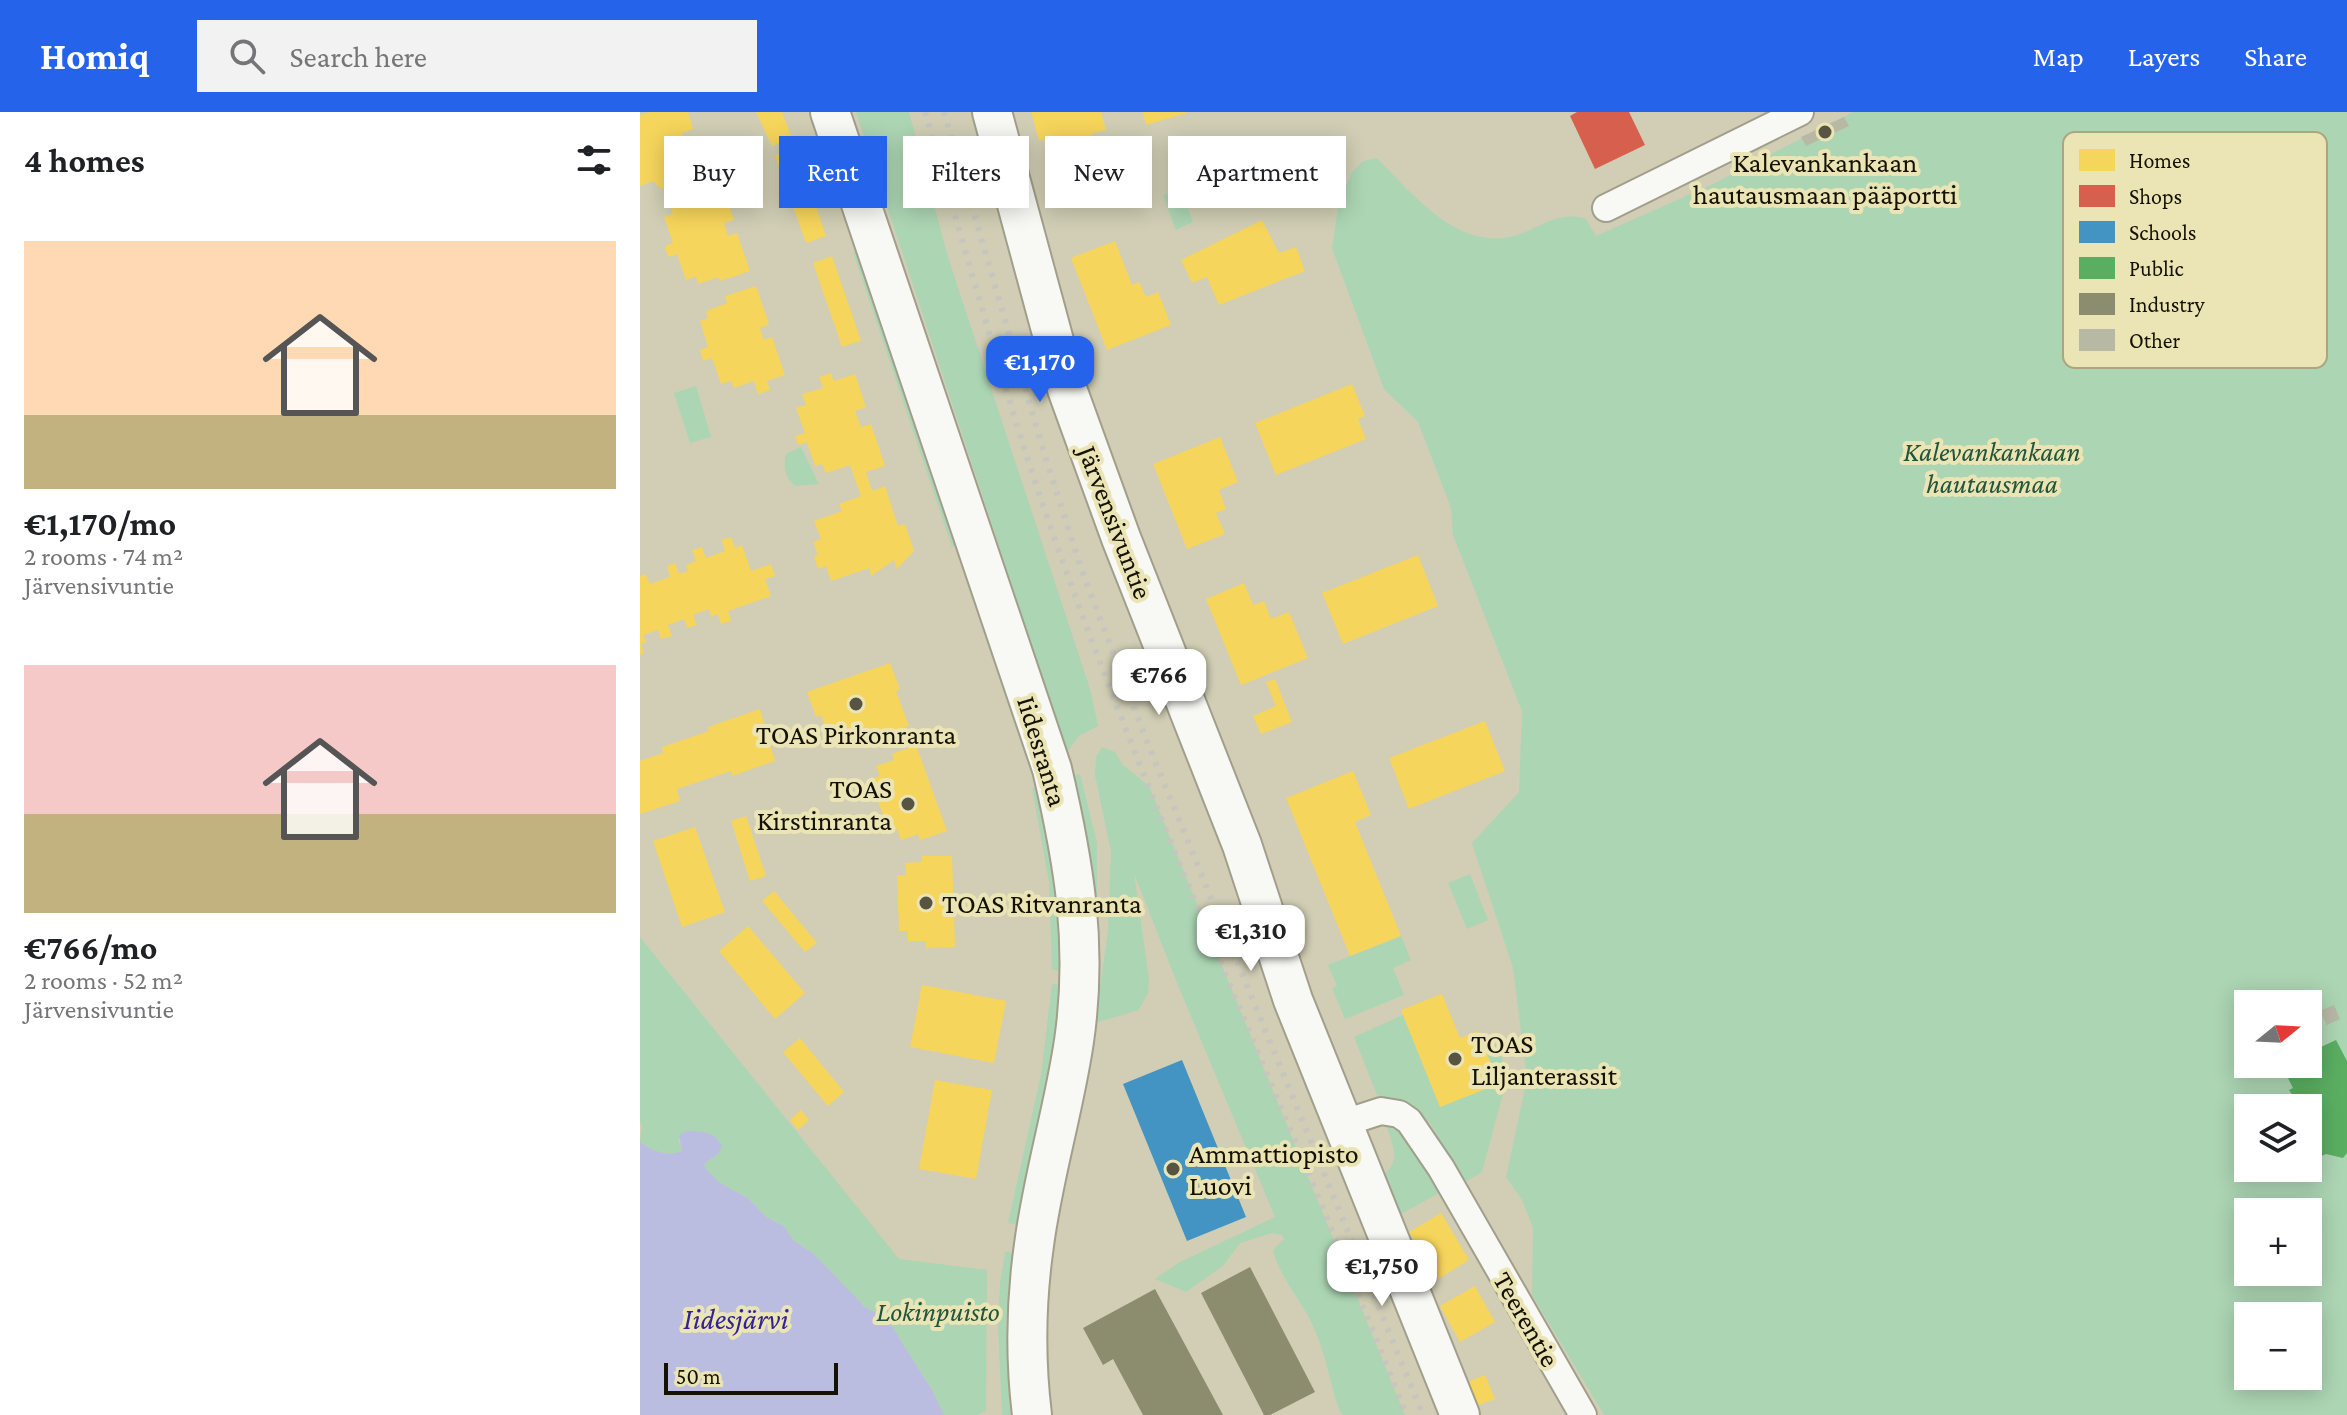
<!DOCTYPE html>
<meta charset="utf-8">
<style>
body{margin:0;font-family:"Crimson Pro",serif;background:#f2f2f2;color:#202124;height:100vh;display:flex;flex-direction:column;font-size:30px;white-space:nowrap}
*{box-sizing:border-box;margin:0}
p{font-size:26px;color:#757577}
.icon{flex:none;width:44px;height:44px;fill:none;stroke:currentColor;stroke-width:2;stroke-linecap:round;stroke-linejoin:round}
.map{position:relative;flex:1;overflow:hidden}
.panel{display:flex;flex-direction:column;background:#fff;width:640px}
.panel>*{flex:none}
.banner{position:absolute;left:24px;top:24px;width:760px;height:72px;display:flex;gap:16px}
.needle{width:52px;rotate:72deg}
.tools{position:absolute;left:1594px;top:878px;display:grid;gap:16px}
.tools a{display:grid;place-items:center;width:88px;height:88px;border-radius:0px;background:#fff;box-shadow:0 4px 20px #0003;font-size:40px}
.scale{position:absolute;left:24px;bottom:20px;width:174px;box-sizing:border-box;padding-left:8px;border:4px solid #151203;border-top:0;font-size:22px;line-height:28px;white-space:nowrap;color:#151203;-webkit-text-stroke:6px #ebe4b5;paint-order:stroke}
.price{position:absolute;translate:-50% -68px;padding:0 18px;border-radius:16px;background:#fff;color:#222;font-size:26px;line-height:52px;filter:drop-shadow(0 2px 4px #0008)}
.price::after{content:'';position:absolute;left:50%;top:48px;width:24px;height:18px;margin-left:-12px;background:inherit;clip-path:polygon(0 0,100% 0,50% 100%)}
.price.current{background:#2563eb;color:#fff}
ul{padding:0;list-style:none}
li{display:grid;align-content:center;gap:16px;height:424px;padding:0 24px}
li span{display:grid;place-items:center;height:248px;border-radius:0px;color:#555}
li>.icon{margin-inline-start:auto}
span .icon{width:144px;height:144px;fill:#fffc;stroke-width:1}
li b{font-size:34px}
h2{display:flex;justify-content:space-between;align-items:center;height:96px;padding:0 24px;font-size:34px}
.tag{padding:0 28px;border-radius:0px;background:#fff;box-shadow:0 4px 20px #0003;font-size:28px;line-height:72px}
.tag.current{background:#2563eb;color:#fff}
header{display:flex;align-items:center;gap:48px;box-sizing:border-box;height:112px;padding:0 40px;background:#2563eb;color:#fff}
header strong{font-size:38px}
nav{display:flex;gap:44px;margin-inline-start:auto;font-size:28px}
.search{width:560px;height:72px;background:#f2f2f2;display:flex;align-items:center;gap:20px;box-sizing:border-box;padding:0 28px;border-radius:0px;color:#757577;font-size:30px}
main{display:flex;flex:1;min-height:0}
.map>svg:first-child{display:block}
</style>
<header>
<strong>Homiq</strong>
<div class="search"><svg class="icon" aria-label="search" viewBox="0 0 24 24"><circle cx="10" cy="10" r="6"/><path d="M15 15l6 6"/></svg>Search here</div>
<nav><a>Map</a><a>Layers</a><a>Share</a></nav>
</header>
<main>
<section class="panel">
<h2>4 homes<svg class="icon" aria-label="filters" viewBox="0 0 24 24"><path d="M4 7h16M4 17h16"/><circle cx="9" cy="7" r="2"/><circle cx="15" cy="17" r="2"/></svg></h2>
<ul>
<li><span style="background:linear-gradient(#ffd9b3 70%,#c2b280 0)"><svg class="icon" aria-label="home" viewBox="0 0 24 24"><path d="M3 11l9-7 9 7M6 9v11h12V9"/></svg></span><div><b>€1,170/mo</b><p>2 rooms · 74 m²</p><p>Järvensivuntie</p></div></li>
<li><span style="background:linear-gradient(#f6c9c9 60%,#c2b280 0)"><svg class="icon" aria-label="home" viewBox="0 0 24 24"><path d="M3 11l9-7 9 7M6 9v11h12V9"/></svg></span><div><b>€766/mo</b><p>2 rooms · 52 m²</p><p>Järvensivuntie</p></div></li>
</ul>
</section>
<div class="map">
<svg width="1707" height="1303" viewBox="0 0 1707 1303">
<rect width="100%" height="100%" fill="#d1ceb5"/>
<path fill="#acd5b3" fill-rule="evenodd" d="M 216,0 L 269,0 L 308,145 L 451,580 L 458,614 L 439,624 L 427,640 Z
M 1213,0 L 1707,0 L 1707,1303 L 964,1303 L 892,1183 L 893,1116 L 882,1088 L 866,1065 L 887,967 L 873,856 L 832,731 L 879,680 L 882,599 L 813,423 L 811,396 L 778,310 L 744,277 L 692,136 L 699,90 L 712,60 L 723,49 L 737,46 C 771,80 814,136 870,125 C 897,119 917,97 946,107 L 956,124 L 1071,73 ZM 1608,892 L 1668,892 L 1668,952 L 1608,952 ZM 1608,996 L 1668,996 L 1668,1056 L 1608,1056 ZM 1608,1100 L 1668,1100 L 1668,1160 L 1608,1160 ZM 1608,1204 L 1668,1204 L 1668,1264 L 1608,1264 Z
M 540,76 L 553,110 L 536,118 L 523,83 Z
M 222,137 L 321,432 L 312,435 L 213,140 Z
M 56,274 L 71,325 L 50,331 L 34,281 Z
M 161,335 L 179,372 L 155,374 C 145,365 143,355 146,342 Z
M 462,635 L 475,640 L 483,653 L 509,674 L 765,1303 L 703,1303 L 700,1300 C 689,1270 686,1239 671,1210 C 659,1185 640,1166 633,1138 L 644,1127 L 642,1123 L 632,1121 L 600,1131 L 583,1154 L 546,1180 L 515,1167 L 540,1150 L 635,1105 L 537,871 L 494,761 L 509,867 L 508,881 L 499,898 L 455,911 L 468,819 L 471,740 L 455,663 L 456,645 Z
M 440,662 L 457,731 L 457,837 L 428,665 Z
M 401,673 L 418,769 L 421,858 L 412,858 L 409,770 L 392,676 Z
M 830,762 L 848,808 L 827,817 L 808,771 Z
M 761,824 L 771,848 L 753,856 L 764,883 L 705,907 L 692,876 L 697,874 L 688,853 Z
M 0,825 L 259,1147 L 347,1158 L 346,1299 L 337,1303 L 304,1303 L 292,1278 L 250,1211 L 225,1195 L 174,1142 L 153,1128 L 139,1111 L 126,1105 L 109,1087 L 80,1071 L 66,1057 L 64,1052 L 78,1042 L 80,1029 C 67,1018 54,1024 38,1027 L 42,1039 C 28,1045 12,1039 0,1030 L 2,1014 L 0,1009 Z
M 412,872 L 421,873 L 416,929 L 378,1113 L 368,1111 L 401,963 Z
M 763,903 L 800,995 L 852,974 L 847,959 L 853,956 L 845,937 L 859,931 L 866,970 L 842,1060 L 827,1069 L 822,1066 L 790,1011 L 767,992 L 737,983 L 714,925 Z
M 747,1015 L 762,1020 L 799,1081 L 752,1107 L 737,1068 C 761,1051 755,1040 747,1015 Z
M 368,1139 L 372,1142 L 366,1211 L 370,1303 L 362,1303 L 358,1213 L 360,1172 L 365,1140 Z"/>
<path fill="#babde0" d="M 47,1019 C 61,1019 76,1020 82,1034 L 78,1042 L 64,1052 L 66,1057 L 80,1071 L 109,1087 L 126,1105 L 144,1114 L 153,1128 L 174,1142 L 225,1195 L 248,1208 L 292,1278 L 304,1303 L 0,1303 L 0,1030 C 12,1039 28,1045 42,1039 L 39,1023 Z"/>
<path fill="#f6d55c" d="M 9,0 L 48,0 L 53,17 L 42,21 L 44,29 L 51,27 L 62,59 L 40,67 L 38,64 L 21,77 L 13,69 L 0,74 L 0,3 Z
M 116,0 L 142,0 L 152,26 L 132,34 Z
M 391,0 L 461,0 L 466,18 L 451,22 L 464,67 L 419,79 L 405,27 L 399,29 Z
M 503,0 L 547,0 L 547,1 L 506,13 Z
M 156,36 L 186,124 L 166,131 L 135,44 Z
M 80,70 L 94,108 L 84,111 L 88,124 L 97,121 L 110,159 L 80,169 L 78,165 L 58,172 L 56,164 L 46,168 L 37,142 L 28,145 L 25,134 L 33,131 L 24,105 L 33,102 L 31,94 L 52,87 L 50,80 Z
M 622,108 L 639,141 L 656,135 L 665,159 L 579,193 L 567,165 L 552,171 L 541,148 Z
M 475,129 L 492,173 L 499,170 L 506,185 L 518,180 L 531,213 L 467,238 L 431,146 Z
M 192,144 L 221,229 L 202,235 L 173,151 Z
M 116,174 L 129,212 L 120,216 L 124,228 L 132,225 L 145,263 L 127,269 L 130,278 L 118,282 L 114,269 L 94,276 L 91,269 L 81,272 L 72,246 L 63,249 L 60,238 L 68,235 L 60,209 L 68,206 L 66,199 L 87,191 L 85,184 Z
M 191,261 L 194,269 L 215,262 L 226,295 L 215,299 L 221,315 L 231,312 L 245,354 L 226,360 L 232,379 L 245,374 L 258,414 L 265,412 L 274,439 L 257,457 L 254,448 L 231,464 L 229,456 L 191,469 L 186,454 L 178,457 L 174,444 L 178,443 L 173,430 L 181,427 L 174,409 L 202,399 L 199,392 L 221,384 L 210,353 L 186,361 L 182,352 L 175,354 L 167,330 L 158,333 L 155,324 L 165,321 L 156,296 L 166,293 L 162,282 L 183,276 L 179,265 Z
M 712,272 L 725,304 L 718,307 L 726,327 L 636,363 L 615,311 Z
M 580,325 L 598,370 L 579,378 L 586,397 L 576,401 L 585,422 L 547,437 L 513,352 Z
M 91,425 L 95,436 L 102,433 L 111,459 L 131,452 L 135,464 L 125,467 L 131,484 L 88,499 L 91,509 L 81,512 L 78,502 L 71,505 L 69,497 L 53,503 L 57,513 L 47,516 L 44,507 L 28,513 L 32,524 L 21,527 L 18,518 L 3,523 L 6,530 L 1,532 L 4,541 L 0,543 L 0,464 L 6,462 L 10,472 L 30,465 L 27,454 L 35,451 L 39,462 L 48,459 L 46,453 L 56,449 L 52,438 L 62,435 L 66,446 L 85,439 L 81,428 Z
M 778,443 L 798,494 L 703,532 L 682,481 Z
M 604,471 L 613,493 L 624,489 L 631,507 L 649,500 L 668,546 L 601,573 L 566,487 Z
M 250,551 L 260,577 L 256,579 L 269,614 L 244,623 L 242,618 L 231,621 L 228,616 L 190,629 L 181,603 L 176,605 L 167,580 Z
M 635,567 L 652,610 L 621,622 L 613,604 L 636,594 L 626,570 Z
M 120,597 L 135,649 L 92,664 L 91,659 L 37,677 L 40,689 L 0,702 L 0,649 L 23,641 L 22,635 L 69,619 L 68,615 Z
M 845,609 L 865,659 L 769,697 L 749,646 Z
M 276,633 L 307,719 L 280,728 L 278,722 L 261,728 L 257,717 L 249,720 L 230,667 L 240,664 L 236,654 L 254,648 L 252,642 Z
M 713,659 L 731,703 L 715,710 L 761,824 L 710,844 L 646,686 Z
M 106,704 L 126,764 L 110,769 L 91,709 Z
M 55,715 L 85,800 L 42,815 L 13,729 Z
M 282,744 L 312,744 L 315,835 L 286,836 L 286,829 L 268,829 L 268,819 L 259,819 L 257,763 L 266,763 L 265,751 L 282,750 Z
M 134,779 L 177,831 L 165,840 L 122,789 Z
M 108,814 L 165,881 L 135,907 L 79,839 Z
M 282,873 L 366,889 L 354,951 L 270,935 Z
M 802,882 L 820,926 L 838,919 L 853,957 L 847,959 L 853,974 L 800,995 L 761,898 Z
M 160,926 L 204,980 L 188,994 L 143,940 Z
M 295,968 L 352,978 L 336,1067 L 279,1057 Z
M 161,998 L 169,1008 L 158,1018 L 150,1008 Z
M 801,1101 L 829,1148 L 798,1167 L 769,1120 Z
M 835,1174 L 855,1210 L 820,1230 L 800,1194 Z
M 845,1263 L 855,1287 L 836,1294 L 827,1270 Z"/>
<path fill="#d6604d" d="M 937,0 L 989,0 L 1005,33 L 955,57 L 930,4 Z"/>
<path fill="#4393c3" d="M 542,948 L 606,1105 L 547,1129 L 483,972 Z"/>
<path fill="#5aae61" d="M 1696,928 L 1707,949 L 1707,1041 L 1703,1046 L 1686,1042 L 1668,1050 L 1668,996 L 1645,996 L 1647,987 L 1653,984 L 1649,978 L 1653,976 L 1647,964 L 1643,966 L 1638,957 L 1654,952 L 1668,952 L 1668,941 Z"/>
<path fill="#8c8c6e" d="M 610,1155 L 675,1280 L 630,1303 L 624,1303 L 561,1181 Z
M 515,1177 L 583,1303 L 503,1303 L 473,1247 L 463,1253 L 443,1216 Z"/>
<path fill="#b8b9a5" d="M 1204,5 L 1209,14 L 1166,34 L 1161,25 Z
M 1694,893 L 1700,907 L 1687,913 L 1680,899 Z"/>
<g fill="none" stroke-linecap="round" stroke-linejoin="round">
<g stroke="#a19f8b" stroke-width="30">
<path id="street" d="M 966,96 L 1160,0
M 701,1012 L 741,999 L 759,1002 L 769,1009 L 801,1056 L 943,1303"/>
</g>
<g stroke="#a19f8b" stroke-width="42">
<path id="secondary" d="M 190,0 L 412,657 C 434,751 448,833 434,929 C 424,997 403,1064 394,1133 C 386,1189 385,1246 392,1303
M 352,0 L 427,277 L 481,426 L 602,733 L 653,888 L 820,1303"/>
</g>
<use href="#street" stroke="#f8f8f4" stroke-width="26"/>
<use href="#secondary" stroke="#f8f8f4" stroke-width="38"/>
<path stroke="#c6c5be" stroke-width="6" stroke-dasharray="4 8" stroke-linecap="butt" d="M 285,0 C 331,156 373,315 429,467 C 532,750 657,1023 766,1303
M 304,0 L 405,344 L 442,459 L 508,632 L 783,1303"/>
</g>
<g fill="#575441" stroke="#ebe4b5" stroke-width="3">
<circle cx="1185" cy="20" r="8"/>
<circle cx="216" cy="592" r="8"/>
<circle cx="268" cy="692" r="8"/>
<circle cx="286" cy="791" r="8"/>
<circle cx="815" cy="947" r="8"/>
<circle cx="533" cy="1057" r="8"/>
</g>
<g text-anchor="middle" stroke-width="8" stroke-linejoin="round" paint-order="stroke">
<g font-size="28" fill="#151203" stroke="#ebe4b5" text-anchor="start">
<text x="1185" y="60" text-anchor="middle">Kalevankankaan<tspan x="1185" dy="32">hautausmaan pääportti</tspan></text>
<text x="216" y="632" text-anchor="middle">TOAS Pirkonranta</text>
<text x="252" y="686" text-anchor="end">TOAS<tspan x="252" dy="32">Kirstinranta</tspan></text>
<text x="302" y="801">TOAS Ritvanranta</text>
<text x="831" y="941">TOAS<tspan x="831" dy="32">Liljanterassit</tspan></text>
<text x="549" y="1051">Ammattiopisto<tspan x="549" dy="32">Luovi</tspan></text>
</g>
<g font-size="28" font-style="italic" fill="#21553c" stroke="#ebe4b5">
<text x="1352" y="349">Kalevankankaan<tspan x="1352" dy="32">hautausmaa</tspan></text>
<text x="298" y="1209">Lokinpuisto</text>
</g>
<g font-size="28" fill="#151203" stroke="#ebe4b5">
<text transform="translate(476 410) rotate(69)" y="10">Järvensivuntie</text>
<text transform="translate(403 639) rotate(73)" y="10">Iidesranta</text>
<text transform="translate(887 1207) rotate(60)" y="10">Teerentie</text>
</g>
<g font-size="30" font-style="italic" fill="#342295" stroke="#ebe4b5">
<text x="96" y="1217">Iidesjärvi</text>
</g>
</g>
<rect x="1423" y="20" width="264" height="236" rx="12" fill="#ebe4b5" stroke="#aba580" stroke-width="2"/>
<rect x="1439" y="37" width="36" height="22" fill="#f6d55c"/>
<rect x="1439" y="73" width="36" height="22" fill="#d6604d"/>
<rect x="1439" y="109" width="36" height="22" fill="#4393c3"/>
<rect x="1439" y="145" width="36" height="22" fill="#5aae61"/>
<rect x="1439" y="181" width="36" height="22" fill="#8c8c6e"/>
<rect x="1439" y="217" width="36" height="22" fill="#b8b9a5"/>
<g font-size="22" fill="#151203">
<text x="1489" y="56">Homes</text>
<text x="1489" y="92">Shops</text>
<text x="1489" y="128">Schools</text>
<text x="1489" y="164">Public</text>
<text x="1489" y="200">Industry</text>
<text x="1489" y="236">Other</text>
</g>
</svg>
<div class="tools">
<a><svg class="needle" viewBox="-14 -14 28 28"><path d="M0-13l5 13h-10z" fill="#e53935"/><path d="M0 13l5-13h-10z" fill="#757577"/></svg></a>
<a><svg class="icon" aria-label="layers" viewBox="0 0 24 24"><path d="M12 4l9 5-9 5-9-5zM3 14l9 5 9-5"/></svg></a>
<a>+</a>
<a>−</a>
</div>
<div class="scale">50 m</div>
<b class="price current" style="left:400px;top:292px">€1,170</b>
<b class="price" style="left:519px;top:605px">€766</b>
<b class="price" style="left:611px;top:861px">€1,310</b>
<b class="price" style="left:742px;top:1196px">€1,750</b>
<div class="banner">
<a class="tag">Buy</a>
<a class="tag current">Rent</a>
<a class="tag">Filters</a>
<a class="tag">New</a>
<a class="tag">Apartment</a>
</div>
</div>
</main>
